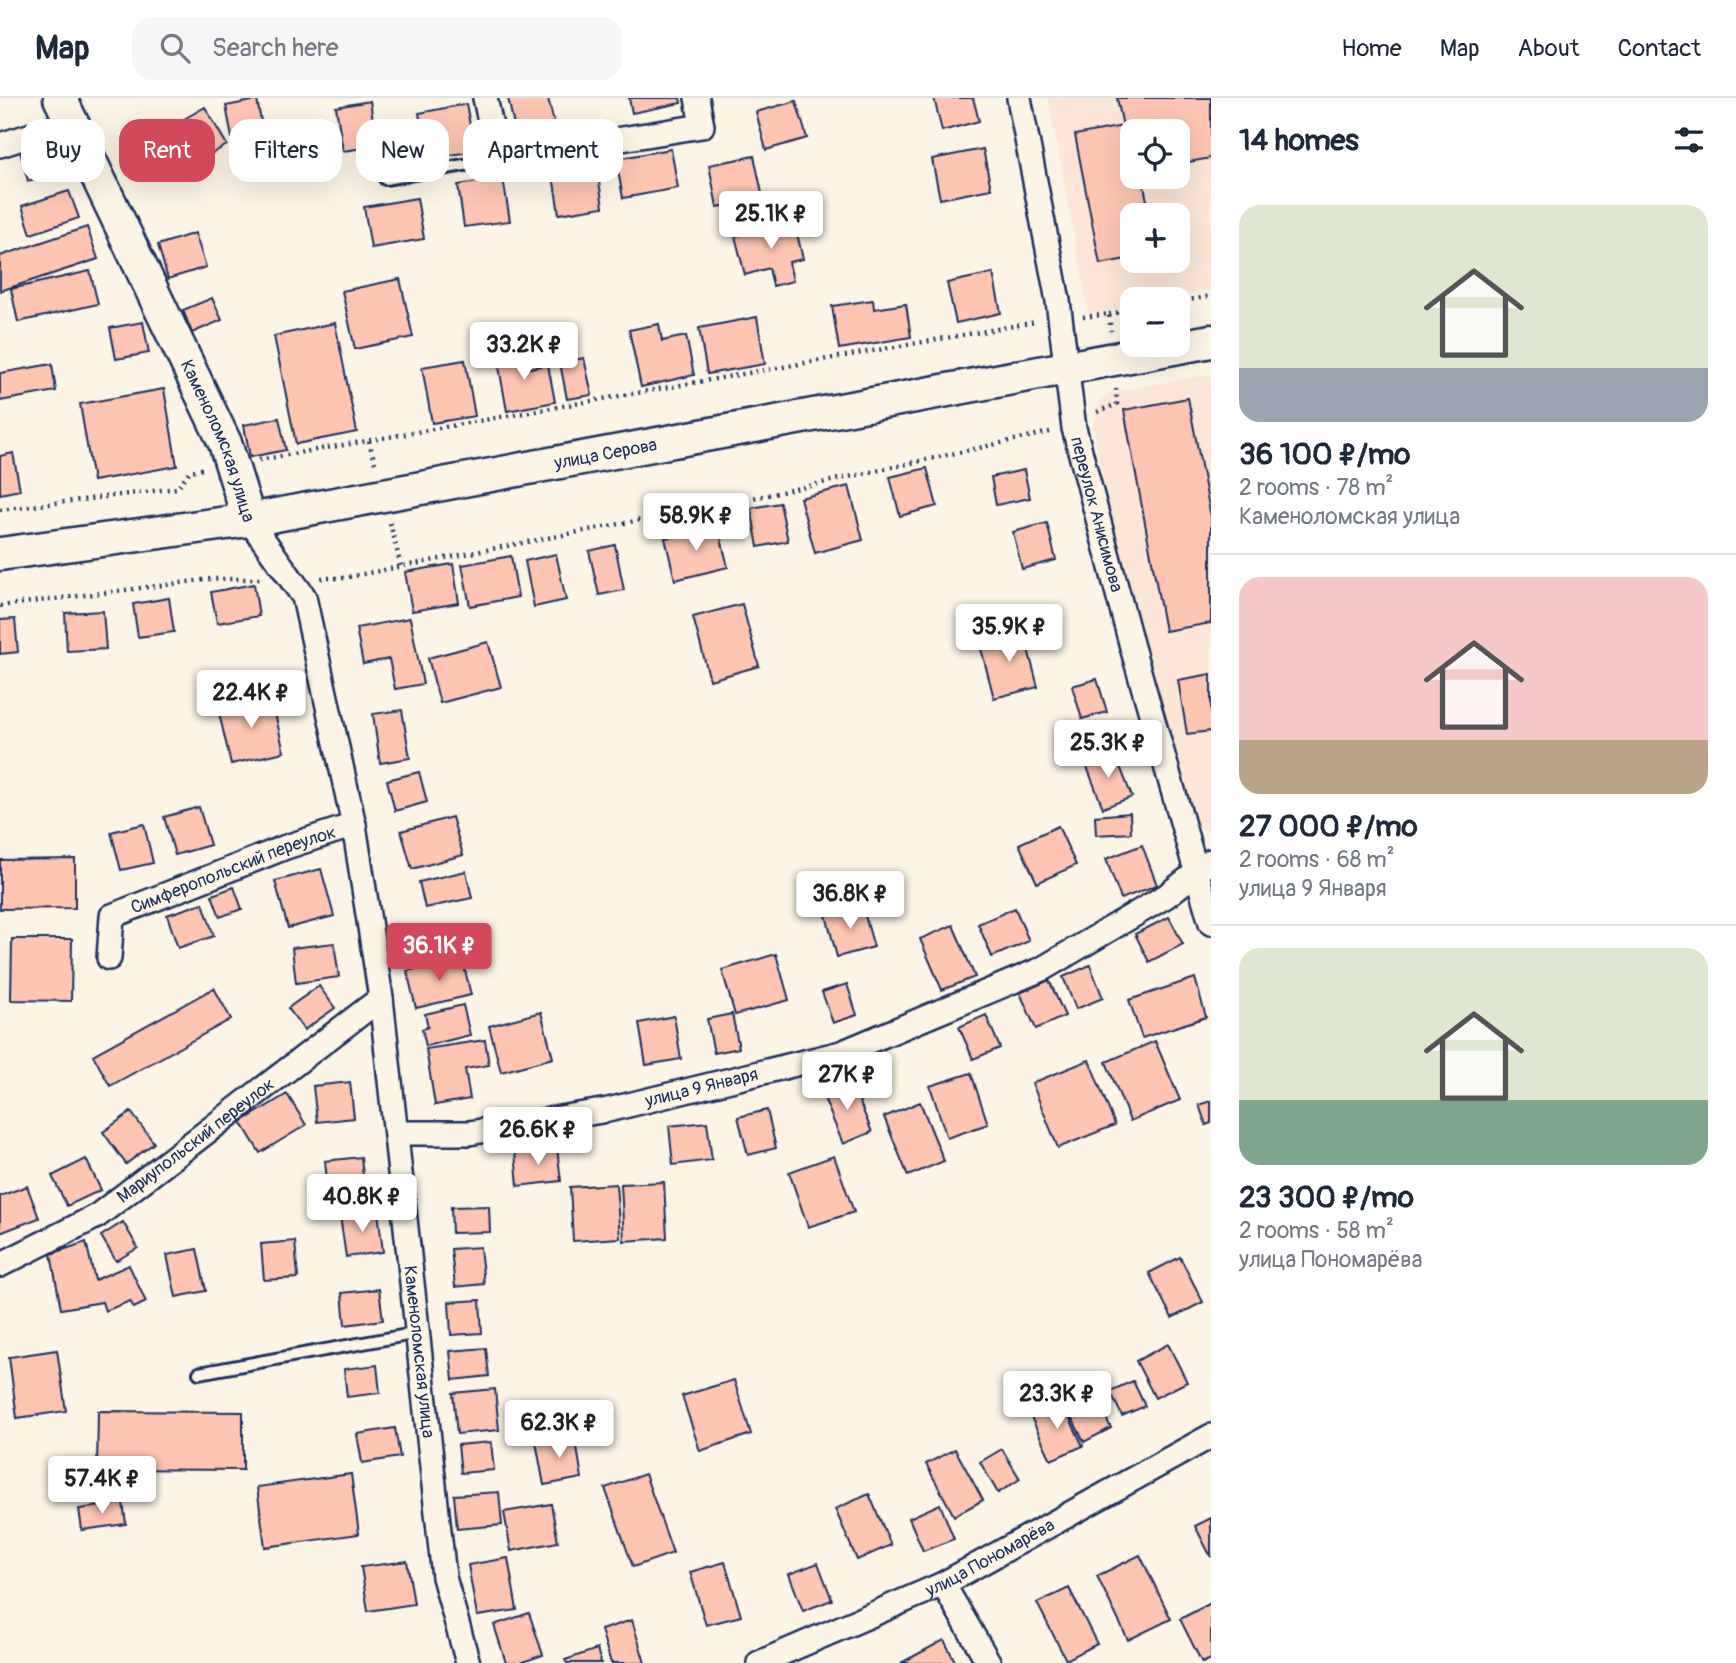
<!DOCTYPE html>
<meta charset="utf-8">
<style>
body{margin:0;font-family:Pangolin,sans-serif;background:#f6f6f7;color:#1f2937;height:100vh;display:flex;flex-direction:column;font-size:26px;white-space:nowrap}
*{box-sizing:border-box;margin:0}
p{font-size:23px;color:#747a83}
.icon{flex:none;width:38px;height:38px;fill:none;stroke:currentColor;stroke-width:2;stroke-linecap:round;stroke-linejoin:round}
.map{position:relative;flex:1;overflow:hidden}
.drawer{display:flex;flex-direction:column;background:#fff;width:525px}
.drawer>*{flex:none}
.hud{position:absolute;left:21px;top:21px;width:665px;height:63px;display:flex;gap:14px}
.controls{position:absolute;left:1120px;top:21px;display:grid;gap:14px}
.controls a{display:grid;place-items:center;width:70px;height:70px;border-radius:14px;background:#fff;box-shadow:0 7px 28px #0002;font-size:35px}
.price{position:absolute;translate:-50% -60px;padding:0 16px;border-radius:7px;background:#fff;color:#222;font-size:23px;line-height:46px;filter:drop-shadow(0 2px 4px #0008)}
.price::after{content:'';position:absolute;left:50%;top:42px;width:21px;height:16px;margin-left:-10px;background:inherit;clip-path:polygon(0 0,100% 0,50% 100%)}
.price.current{background:#d1495b;color:#fff}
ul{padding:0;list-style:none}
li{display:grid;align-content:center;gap:14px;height:371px;padding:0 28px}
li+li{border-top:2px solid #e0e1e3}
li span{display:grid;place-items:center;height:217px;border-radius:21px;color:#555}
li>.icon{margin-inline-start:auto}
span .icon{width:126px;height:126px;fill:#fffc;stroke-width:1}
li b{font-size:30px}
h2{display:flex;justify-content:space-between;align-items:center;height:84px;padding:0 28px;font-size:30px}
.pill{padding:0 24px;border-radius:21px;background:#fff;box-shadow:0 7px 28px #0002;font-size:24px;line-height:63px}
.pill.current{background:#d1495b;color:#fff}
header{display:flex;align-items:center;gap:42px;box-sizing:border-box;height:98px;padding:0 35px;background:#fff;border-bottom:2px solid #e0e1e3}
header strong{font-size:33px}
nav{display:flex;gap:38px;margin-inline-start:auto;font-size:24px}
.search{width:490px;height:63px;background:#f6f6f7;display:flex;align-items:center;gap:18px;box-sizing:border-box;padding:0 24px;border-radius:21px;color:#747a83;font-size:26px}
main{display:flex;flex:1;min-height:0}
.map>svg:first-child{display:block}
</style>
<header>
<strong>Map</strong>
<div class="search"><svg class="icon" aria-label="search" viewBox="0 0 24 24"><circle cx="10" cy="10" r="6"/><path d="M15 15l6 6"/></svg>Search here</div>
<nav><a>Home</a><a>Map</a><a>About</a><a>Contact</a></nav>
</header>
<main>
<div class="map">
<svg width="1211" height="1565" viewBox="0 0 1211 1565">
<rect width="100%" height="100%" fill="#fcf5e5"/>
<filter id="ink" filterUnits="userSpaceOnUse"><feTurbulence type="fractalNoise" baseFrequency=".0143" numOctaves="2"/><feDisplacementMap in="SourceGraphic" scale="14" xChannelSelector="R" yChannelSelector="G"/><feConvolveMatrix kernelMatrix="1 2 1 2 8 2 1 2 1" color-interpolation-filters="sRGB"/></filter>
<g filter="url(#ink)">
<path fill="#fce7d6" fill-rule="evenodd" d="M 1048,0 L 1211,0 L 1211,192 L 1165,201 L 1132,201 L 1132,208 L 1089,216 ZM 1132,33 L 1178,33 L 1178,79 L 1132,79 ZM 1132,117 L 1178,117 L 1178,163 L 1132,163 Z
M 1211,276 L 1211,731 L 1208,733 L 1191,727 L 1105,394 L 1093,328 L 1099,304 L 1110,294 Z"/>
<path fill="#fdc5b2" stroke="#1b2f5e" stroke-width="2" d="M 508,0 L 548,0 L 555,29 L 516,37 Z
M 629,0 L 680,0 L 681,5 L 632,15 Z
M 934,0 L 973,0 L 979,23 L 942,33 Z
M 1117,0 L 1211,0 L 1211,60 L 1178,66 L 1178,33 L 1132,33 L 1132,79 L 1142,79 L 1150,117 L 1132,117 L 1132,160 L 1100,166 L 1075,37 L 1123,28 Z
M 257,2 L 268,60 L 237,66 L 226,8 Z
M 370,3 L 377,48 L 343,53 L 336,9 Z
M 796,3 L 807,40 L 766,52 L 756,14 Z
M 466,6 L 475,53 L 427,61 L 419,15 Z
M 205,9 L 227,47 L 187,70 L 165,32 Z
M 54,43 L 62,73 L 28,83 L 20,53 Z
M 671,51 L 678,90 L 623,100 L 616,61 Z
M 983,51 L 991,91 L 940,101 L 932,61 Z
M 754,58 L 763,100 L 717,109 L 709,67 Z
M 596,64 L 603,109 L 559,116 L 552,71 Z
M 503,80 L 510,123 L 464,129 L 458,87 Z
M 69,93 L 79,120 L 31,136 L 22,108 Z
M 417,100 L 424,141 L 371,150 L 364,109 Z
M 794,123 L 803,161 L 789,164 L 793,183 L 773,188 L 769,170 L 745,177 L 735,138 Z
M 87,129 L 98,161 L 0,193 L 0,158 Z
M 195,135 L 206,169 L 168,181 L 158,147 Z
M 90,173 L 98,206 L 18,224 L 11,191 Z
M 993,175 L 1001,215 L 956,225 L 947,185 Z
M 400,181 L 413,239 L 355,251 L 342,193 Z
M 212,200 L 222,222 L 192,235 L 183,212 Z
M 873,202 L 874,211 L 906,206 L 911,239 L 839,251 L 832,208 Z
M 757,219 L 765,266 L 707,276 L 699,230 Z
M 143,224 L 149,255 L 116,261 L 110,230 Z
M 335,225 L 357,334 L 296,346 L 274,238 Z
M 659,226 L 662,243 L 686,238 L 694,277 L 641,289 L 629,232 Z
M 526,253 L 529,270 L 548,267 L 555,304 L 507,313 L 497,258 Z
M 584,260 L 592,297 L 567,301 L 560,265 Z
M 465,262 L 475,318 L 432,325 L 422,269 Z
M 52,266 L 56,293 L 0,303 L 0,275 Z
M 164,291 L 177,368 L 93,383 L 80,306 Z
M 1188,300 L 1211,419 L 1211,525 L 1165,533 L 1124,312 Z
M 279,320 L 286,352 L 250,359 L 244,327 Z
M 13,355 L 20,392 L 0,396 L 0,358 Z
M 927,370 L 937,408 L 900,418 L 890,379 Z
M 1024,372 L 1030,400 L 996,407 L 991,379 Z
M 849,388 L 863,442 L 815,455 L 800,400 Z
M 780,405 L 788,443 L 758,449 L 751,410 Z
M 1047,425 L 1056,462 L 1022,471 L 1013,434 Z
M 718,428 L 728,469 L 675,482 L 665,440 Z
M 615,447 L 624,492 L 599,497 L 589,453 Z
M 556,456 L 566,502 L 534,509 L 525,463 Z
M 511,458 L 518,499 L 470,508 L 462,467 Z
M 453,466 L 459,505 L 412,513 L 405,474 Z
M 254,486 L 259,518 L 217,525 L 211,494 Z
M 169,500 L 174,534 L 138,539 L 133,506 Z
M 742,506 L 759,568 L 710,582 L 693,519 Z
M 103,513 L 106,551 L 67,553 L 65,515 Z
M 410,520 L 423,586 L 395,591 L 389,561 L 363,566 L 356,530 Z
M 15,521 L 18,554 L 0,556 L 0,522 Z
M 1023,532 L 1038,589 L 994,600 L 979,543 Z
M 488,544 L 501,589 L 440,605 L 428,560 Z
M 1211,576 L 1211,633 L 1187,636 L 1178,582 Z
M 1097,581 L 1107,614 L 1082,621 L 1072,588 Z
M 271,598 L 284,654 L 231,666 L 218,611 Z
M 402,612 L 410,660 L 380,665 L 373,616 Z
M 1114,653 L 1132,699 L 1103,710 L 1085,664 Z
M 419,674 L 427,704 L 395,713 L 387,682 Z
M 199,709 L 210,747 L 175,757 L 164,719 Z
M 1130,715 L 1131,735 L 1096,737 L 1095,718 Z
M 452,719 L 463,757 L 412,771 L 401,733 Z
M 144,726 L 153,765 L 121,772 L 111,734 Z
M 1058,728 L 1076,767 L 1037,785 L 1019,746 Z
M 1142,747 L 1157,787 L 1121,801 L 1106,761 Z
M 75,761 L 75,810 L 0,811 L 0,762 Z
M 321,771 L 334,818 L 288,830 L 275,783 Z
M 466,773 L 472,800 L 425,810 L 419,784 Z
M 234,789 L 242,811 L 220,819 L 212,797 Z
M 203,805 L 214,838 L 178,850 L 167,817 Z
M 862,807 L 874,849 L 837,859 L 826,817 Z
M 1015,810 L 1029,843 L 992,859 L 978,826 Z
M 1169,819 L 1183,846 L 1149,864 L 1135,836 Z
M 953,827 L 975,879 L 942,892 L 920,841 Z
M 12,841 L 72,841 L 71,903 L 11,902 Z
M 334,845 L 339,879 L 296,885 L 292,850 Z
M 776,856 L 789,902 L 735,917 L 722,872 Z
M 462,860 L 471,897 L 416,910 L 407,873 Z
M 1090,867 L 1103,900 L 1076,911 L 1063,879 Z
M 1195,880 L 1206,919 L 1142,940 L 1129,902 Z
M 1049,882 L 1065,918 L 1036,931 L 1020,895 Z
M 847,886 L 857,917 L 833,925 L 822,894 Z
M 319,888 L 335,910 L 304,932 L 288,910 Z
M 214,890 L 231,921 L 110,988 L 93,957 Z
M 463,907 L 470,937 L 426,948 L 422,931 L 428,929 L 425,916 Z
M 541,914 L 553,960 L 501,974 L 489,928 Z
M 732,916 L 739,950 L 714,955 L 707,921 Z
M 986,917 L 1000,950 L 973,961 L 959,929 Z
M 674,918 L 681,961 L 646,967 L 639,925 Z
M 485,942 L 489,967 L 465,971 L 470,1001 L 435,1007 L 426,951 Z
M 1155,943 L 1180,1002 L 1130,1023 L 1106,964 Z
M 1089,962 L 1115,1027 L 1058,1050 L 1032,985 Z
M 971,975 L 988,1026 L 947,1040 L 930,988 Z
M 851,983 L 872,1034 L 843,1046 L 822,995 Z
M 350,984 L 354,1020 L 317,1024 L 313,988 Z
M 287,996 L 306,1027 L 260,1055 L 241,1024 Z
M 1211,1003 L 1211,1025 L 1206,1027 L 1199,1007 Z
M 920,1004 L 944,1063 L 908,1078 L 884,1019 Z
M 767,1012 L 776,1050 L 748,1057 L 738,1019 Z
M 131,1014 L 154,1045 L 126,1066 L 103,1034 Z
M 707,1024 L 712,1062 L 673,1067 L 669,1028 Z
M 557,1050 L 561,1083 L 518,1088 L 515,1054 Z
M 834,1058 L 854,1114 L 808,1129 L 789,1074 Z
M 361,1059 L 365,1098 L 329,1101 L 325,1063 Z
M 86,1061 L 101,1092 L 67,1108 L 52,1078 Z
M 664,1084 L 667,1140 L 624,1143 L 621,1086 Z
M 616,1086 L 620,1140 L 573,1143 L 570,1089 Z
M 27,1088 L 39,1120 L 0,1135 L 0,1098 Z
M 489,1108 L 490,1134 L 452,1135 L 451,1109 Z
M 378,1114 L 383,1154 L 346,1159 L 340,1118 Z
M 123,1124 L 138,1150 L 116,1163 L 101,1138 Z
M 295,1143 L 298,1180 L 264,1182 L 261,1146 Z
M 86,1144 L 95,1182 L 129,1167 L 146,1204 L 134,1210 L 130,1203 L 105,1213 L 102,1204 L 61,1211 L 51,1156 Z
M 480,1149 L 484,1186 L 455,1189 L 451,1151 Z
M 197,1151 L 206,1193 L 176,1199 L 167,1157 Z
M 1180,1159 L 1203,1204 L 1172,1220 L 1149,1175 Z
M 379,1191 L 383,1222 L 345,1227 L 342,1195 Z
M 480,1202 L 482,1235 L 451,1237 L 449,1204 Z
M 1168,1246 L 1187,1284 L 1155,1300 L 1136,1263 Z
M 486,1250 L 489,1278 L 453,1282 L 450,1253 Z
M 57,1252 L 66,1313 L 17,1320 L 9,1259 Z
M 377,1267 L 380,1295 L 347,1299 L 344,1271 Z
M 1084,1276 L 1111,1330 L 1084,1344 L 1057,1290 Z
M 734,1282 L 751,1336 L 700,1353 L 682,1298 Z
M 1133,1283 L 1145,1308 L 1122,1318 L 1110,1293 Z
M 495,1291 L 499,1332 L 457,1336 L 453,1295 Z
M 1062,1304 L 1083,1348 L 1051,1362 L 1031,1319 Z
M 98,1313 L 243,1314 L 243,1372 L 97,1371 Z
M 395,1330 L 400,1359 L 362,1365 L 357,1336 Z
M 575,1337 L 582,1380 L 544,1387 L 536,1344 Z
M 491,1344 L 494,1372 L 461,1375 L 458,1347 Z
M 955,1351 L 983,1402 L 954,1418 L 926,1366 Z
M 1002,1351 L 1020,1381 L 998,1395 L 980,1364 Z
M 351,1376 L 359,1436 L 265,1449 L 257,1389 Z
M 645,1376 L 673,1455 L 633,1469 L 605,1390 Z
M 499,1394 L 502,1427 L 457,1431 L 454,1397 Z
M 869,1396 L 891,1447 L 857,1462 L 835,1411 Z
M 123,1405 L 126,1426 L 82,1432 L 79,1411 Z
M 551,1406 L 558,1444 L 511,1453 L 504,1414 Z
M 940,1406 L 954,1441 L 923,1453 L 909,1420 Z
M 1211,1420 L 1211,1459 L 1195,1428 Z
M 1140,1457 L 1171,1521 L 1128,1542 L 1097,1478 Z
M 508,1460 L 517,1512 L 477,1518 L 468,1467 Z
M 407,1463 L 414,1506 L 368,1513 L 361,1469 Z
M 725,1464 L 741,1518 L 706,1527 L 690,1474 Z
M 818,1465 L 832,1502 L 803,1513 L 789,1476 Z
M 1069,1490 L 1097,1546 L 1066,1562 L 1037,1505 Z
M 1211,1505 L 1211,1561 L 1202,1565 L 1180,1521 Z
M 529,1515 L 543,1557 L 520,1565 L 506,1565 L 494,1527 Z
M 632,1522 L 645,1565 L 611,1565 L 601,1532 Z
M 944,1542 L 956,1565 L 901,1565 Z
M 597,1551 L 601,1565 L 567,1565 L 565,1562 Z"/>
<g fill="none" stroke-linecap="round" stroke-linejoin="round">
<g stroke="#1b2f5e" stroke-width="16">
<path id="lane" d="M 385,81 L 498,61
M 199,1275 L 418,1235"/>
</g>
<g stroke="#1b2f5e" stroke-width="28">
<g id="street">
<path d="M 485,0 L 498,61 L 702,28 L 697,0"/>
<path id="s1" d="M 1019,0 L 1058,203 L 1074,330 L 1132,549 L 1211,825"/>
<path d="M 0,47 L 73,24"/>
<path id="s2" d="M 249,422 L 304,499 L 354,727 L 381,900 L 444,1479 L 468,1565"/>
<path id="s3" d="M 109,860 L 112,818 L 286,749 L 354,727"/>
<path id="s4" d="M 396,1035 L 469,1035 L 608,1012 L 841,955 L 1042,871 L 1166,798 L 1211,763"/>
<path id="s5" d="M 0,1167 L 97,1118 L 381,900"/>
<path d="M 943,1486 L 989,1565"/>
<path id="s6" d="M 759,1565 L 943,1486 L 1211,1338"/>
</g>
</g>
<g stroke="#1b2f5e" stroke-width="37">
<g id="secondary">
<path id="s7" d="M 60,0 L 225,345 L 249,422"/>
<path id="s8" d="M 0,456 L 249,422 L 1211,243"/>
</g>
</g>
<path stroke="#1b2f5e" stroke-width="4.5" stroke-dasharray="2 5" stroke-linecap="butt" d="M 1178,204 L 1211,198
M 1109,216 L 1132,212
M 1083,219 L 1109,216 L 1111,233
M 1097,314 L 1117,306 L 1116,291
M 369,343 L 376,369
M 259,362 L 1036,224
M 0,412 L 177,390 L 190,373 L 202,371
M 390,425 L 401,468
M 321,480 L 343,480 L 768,397 L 1050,334
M 0,508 L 211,481 L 260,481"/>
<use href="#lane" stroke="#fcf5e5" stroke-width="10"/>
<use href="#street" stroke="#fcf5e5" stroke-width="23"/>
<use href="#secondary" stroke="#fcf5e5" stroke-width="32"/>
</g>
</g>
<g text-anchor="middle" stroke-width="7" stroke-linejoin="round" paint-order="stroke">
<g font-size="18" fill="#1b2f5e" stroke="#fcf5e5">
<text dy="6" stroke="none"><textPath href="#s7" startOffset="378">Каменоломская улица</textPath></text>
<text dy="6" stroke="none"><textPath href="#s8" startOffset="614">улица Серова</textPath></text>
<text dy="6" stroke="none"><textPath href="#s1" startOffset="424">переулок Анисимова</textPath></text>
<text dy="6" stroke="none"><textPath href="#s3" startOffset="172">Симферопольский переулок</textPath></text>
<text dy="6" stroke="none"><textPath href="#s4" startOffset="310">улица 9 Января</textPath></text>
<text dy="6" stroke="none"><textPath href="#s5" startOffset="233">Мариупольский переулок</textPath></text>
<text dy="6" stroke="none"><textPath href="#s2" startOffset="859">Каменоломская улица</textPath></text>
<text dy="6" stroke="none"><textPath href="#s6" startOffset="254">улица Пономарёва</textPath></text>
</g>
</g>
</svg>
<div class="controls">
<a><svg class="icon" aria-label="locate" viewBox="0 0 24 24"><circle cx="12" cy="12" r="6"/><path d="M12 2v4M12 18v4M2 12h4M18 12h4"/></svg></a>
<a>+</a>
<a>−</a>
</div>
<b class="price" style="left:771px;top:153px">25.1K ₽</b>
<b class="price" style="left:524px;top:284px">33.2K ₽</b>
<b class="price" style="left:696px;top:455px">58.9K ₽</b>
<b class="price" style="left:1009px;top:566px">35.9K ₽</b>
<b class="price" style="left:251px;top:632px">22.4K ₽</b>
<b class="price" style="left:1108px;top:682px">25.3K ₽</b>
<b class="price" style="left:850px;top:833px">36.8K ₽</b>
<b class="price current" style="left:439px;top:885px">36.1K ₽</b>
<b class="price" style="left:847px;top:1014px">27K ₽</b>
<b class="price" style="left:538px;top:1069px">26.6K ₽</b>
<b class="price" style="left:362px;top:1136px">40.8K ₽</b>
<b class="price" style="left:1057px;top:1333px">23.3K ₽</b>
<b class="price" style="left:559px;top:1362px">62.3K ₽</b>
<b class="price" style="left:102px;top:1418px">57.4K ₽</b>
<div class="hud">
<a class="pill">Buy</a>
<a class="pill current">Rent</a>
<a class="pill">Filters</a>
<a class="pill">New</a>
<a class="pill">Apartment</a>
</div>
</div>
<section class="drawer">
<h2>14 homes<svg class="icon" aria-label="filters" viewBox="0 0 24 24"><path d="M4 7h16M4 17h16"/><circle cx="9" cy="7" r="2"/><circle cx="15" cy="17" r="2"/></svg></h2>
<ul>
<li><span style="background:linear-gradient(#dfe7d0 75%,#9aa5b1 0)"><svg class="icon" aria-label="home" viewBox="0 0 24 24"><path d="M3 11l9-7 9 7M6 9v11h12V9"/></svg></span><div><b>36 100 ₽/mo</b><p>2 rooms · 78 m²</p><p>Каменоломская улица</p></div></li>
<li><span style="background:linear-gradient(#f6c9c9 75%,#b9a48a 0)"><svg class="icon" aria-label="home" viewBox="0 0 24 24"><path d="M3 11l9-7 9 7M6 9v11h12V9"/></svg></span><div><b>27 000 ₽/mo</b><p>2 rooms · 68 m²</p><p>улица 9 Января</p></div></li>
<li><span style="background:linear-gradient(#dfe7d0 70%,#7fa58c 0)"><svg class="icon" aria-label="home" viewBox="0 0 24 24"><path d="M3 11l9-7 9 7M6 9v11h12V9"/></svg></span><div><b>23 300 ₽/mo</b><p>2 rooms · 58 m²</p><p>улица Пономарёва</p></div></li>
</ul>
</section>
</main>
